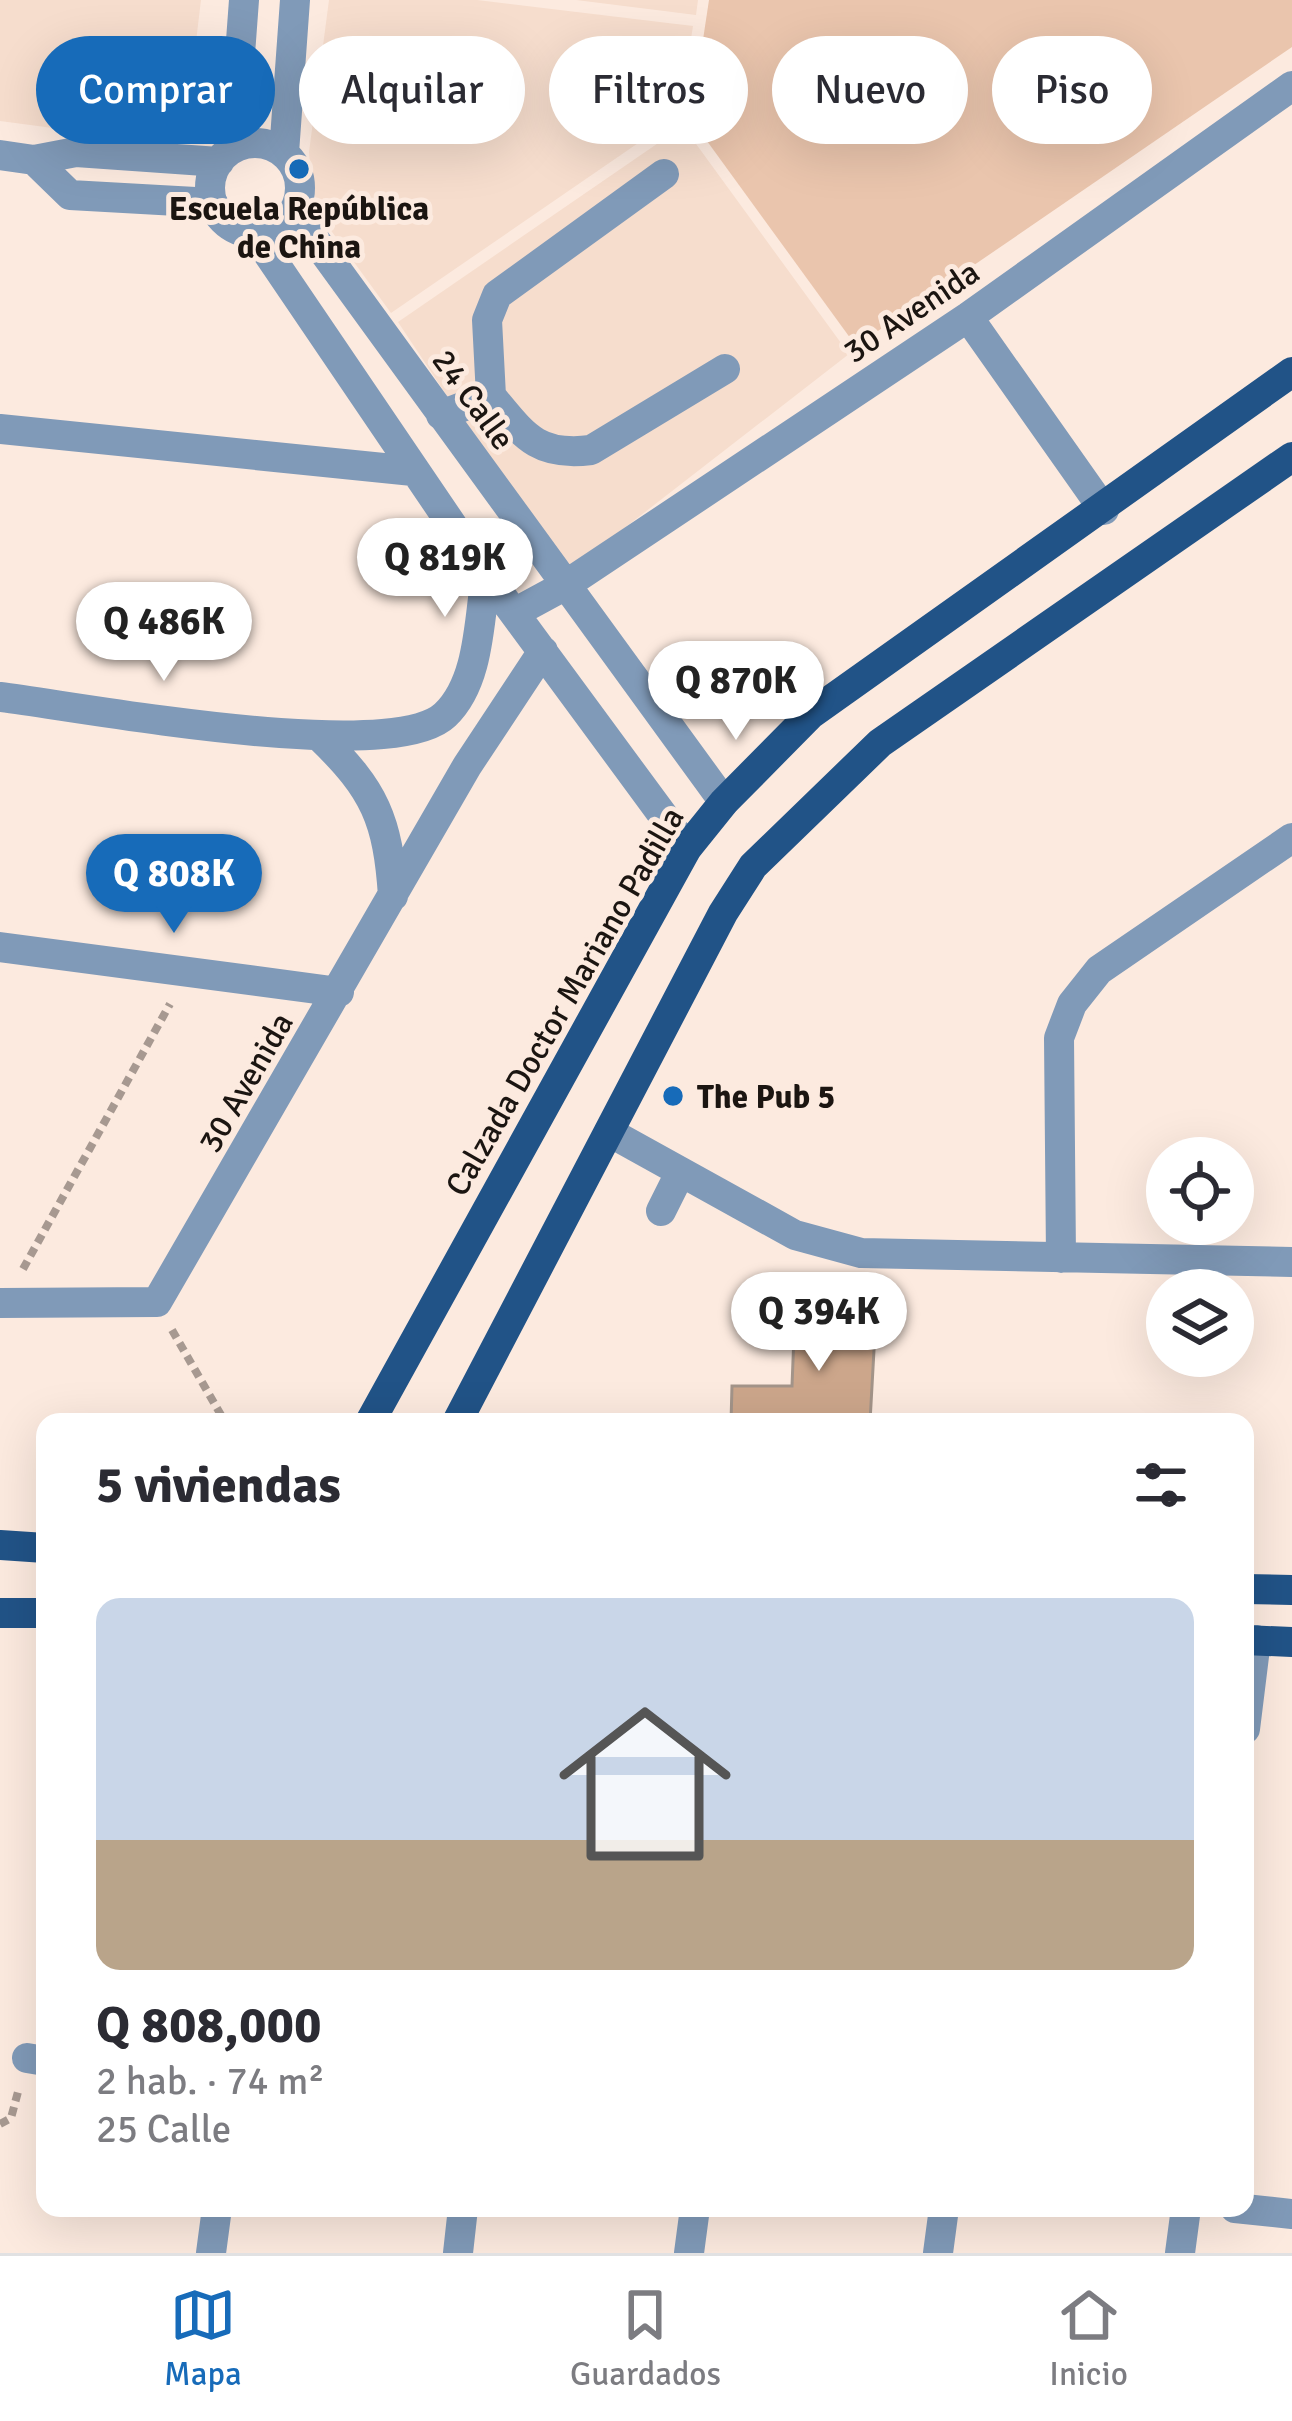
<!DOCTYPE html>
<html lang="es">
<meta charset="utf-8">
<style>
body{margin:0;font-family:Signika,sans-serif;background:#f7f7f7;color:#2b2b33;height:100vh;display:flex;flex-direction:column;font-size:45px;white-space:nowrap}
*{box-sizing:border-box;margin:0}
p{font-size:39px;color:#7c7c81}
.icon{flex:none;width:66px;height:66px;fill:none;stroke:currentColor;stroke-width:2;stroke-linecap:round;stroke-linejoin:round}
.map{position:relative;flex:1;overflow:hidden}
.side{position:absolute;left:36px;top:1413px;width:1218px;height:804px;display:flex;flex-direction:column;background:#fff;border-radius:24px;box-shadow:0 12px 48px #0002}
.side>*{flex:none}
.banner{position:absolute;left:36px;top:36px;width:1221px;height:108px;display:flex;gap:24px}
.fabs{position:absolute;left:1146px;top:1137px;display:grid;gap:24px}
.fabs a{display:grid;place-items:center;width:108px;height:108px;border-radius:50%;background:#fff;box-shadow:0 12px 48px #0002;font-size:60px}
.price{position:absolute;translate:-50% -102px;padding:0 27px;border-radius:42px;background:#fff;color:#222;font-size:39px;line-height:78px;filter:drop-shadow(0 3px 6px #0008)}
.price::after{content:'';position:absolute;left:50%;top:72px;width:36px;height:27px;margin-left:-18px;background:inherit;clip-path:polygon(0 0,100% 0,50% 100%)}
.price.current{background:#176bb9;color:#fff}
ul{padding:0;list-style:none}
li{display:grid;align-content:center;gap:24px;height:636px;padding:0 60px}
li+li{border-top:3px solid #e1e1e2}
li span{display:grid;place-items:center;height:372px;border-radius:24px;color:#555}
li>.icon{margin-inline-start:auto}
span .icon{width:216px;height:216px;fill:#fffc;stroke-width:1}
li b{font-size:51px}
h2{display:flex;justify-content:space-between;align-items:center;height:144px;padding:0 60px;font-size:51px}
.chip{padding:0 42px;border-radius:54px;background:#fff;box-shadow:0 12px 48px #0002;font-size:42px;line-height:108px}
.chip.current{background:#176bb9;color:#fff}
.tabs{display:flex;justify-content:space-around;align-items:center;height:168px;border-top:3px solid #e1e1e2;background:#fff;font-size:33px;color:#7c7c81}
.tabs a{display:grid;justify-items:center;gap:6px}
.tabs .current{color:#176bb9}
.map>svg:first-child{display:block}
</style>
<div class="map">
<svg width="1292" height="2253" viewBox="0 0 1292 2253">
<rect width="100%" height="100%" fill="#fceadf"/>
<path fill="#f6ddcd" d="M 0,0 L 201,0 L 188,108 L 143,140 L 0,121 Z
M 329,0 L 477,0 L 693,26 L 679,115 L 391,313 L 327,225 L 312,189 L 309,152 Z
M 576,0 L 698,0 L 696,15 Z
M 683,126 L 849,354 L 565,574 L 398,322 Z"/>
<path fill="#eac5ad" d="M 709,0 L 1292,0 L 1292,47 L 856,346 L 691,119 Z"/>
<path fill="#cca68b" stroke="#a39489" stroke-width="3" d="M 795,1310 L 876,1314 L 870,1422 L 731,1422 L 732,1386 L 792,1386 Z"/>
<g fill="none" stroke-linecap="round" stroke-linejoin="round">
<path stroke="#a79991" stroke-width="8" stroke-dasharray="9 6" stroke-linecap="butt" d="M 23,1269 L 170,1004
M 172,1330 L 225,1422
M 0,2124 L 11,2118 L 19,2088"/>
<path stroke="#809ab8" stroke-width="30" d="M210 188a45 45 0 1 1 90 0a45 45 0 1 1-90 0Z
M 233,149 L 244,0
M 284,153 L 295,0
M 0,155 L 34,160 L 76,152 L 219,162
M 34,160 L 70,195 L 213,203
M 294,211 L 724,802
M 254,233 L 486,575 L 687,848
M 968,317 L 1104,510
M 491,396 C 523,434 536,457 591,450 L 725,369
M 441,415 L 491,396 L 487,320 L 497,295 L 664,174
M 0,429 L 413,471
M 516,612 L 564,586 L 968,317 L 1292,86
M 0,697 C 82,707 391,766 445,715 C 480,682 479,619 486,575
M 320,737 C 375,790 388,820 393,896
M 0,947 L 339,992
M 609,1132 L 795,1235 L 861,1253 L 1292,1262
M 661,1211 L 680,1173
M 1061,1258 L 1059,1038 L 1072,1004 L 1099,970 L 1292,838
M 0,1303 L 157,1302 L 467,766 L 543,651
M 1245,1729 L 1256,1640
M 27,2058 L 45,2061
M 1235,2208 L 1292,2214
M 211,2253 L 217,2208
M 458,2253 L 463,2208
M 689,2253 L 695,2208
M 938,2253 L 944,2208
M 1180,2253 L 1186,2208"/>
<path stroke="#215387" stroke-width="30" d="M 370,1422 L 687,848 L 724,802 L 811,714 L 1292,372
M 457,1422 L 723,913 L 753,866 L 880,743 L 1292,457
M 0,1545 L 45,1548
M 1245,1589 L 1292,1590
M 0,1613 L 45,1613
M 1245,1640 L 1292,1642"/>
</g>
<g fill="#176bb9" stroke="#fceadf" stroke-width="4.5">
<circle cx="299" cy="169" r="12"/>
<circle cx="673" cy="1096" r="12"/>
</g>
<g text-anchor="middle" stroke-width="10" stroke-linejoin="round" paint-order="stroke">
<g font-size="33" font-weight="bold" fill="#1b1511" stroke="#fceadf">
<text x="299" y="220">Escuela República<tspan x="299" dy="38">de China</tspan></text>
<text x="697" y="1108" text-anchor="start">The Pub 5</text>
</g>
<g font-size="33" fill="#1b1511" stroke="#fceadf">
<text transform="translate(911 311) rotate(-34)" y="12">30 Avenida</text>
<text transform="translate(474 399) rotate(54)" y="12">24 Calle</text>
<text transform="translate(564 1001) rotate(-60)" y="12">Calzada Doctor Mariano Padilla</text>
<text transform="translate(245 1082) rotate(-60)" y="12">30 Avenida</text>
</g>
</g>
</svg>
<div class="fabs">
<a><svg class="icon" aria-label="locate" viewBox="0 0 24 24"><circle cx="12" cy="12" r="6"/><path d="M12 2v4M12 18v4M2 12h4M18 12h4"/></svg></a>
<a><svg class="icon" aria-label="layers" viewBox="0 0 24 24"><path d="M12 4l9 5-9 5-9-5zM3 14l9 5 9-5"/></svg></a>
</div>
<b class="price" style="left:445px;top:620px">Q 819K</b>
<b class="price" style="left:164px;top:684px">Q 486K</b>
<b class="price" style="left:736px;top:743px">Q 870K</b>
<b class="price current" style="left:174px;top:936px">Q 808K</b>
<b class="price" style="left:819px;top:1374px">Q 394K</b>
<div class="banner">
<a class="chip current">Comprar</a>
<a class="chip">Alquilar</a>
<a class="chip">Filtros</a>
<a class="chip">Nuevo</a>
<a class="chip">Piso</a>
</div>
<section class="side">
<h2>5 viviendas<svg class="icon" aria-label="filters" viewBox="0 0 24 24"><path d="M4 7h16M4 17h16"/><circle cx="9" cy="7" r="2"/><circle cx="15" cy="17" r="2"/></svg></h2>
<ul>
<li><span style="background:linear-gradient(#c9d6e8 65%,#b9a48a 0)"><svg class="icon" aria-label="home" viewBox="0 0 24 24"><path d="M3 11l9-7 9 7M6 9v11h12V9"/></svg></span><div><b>Q 808,000</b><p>2 hab. · 74 m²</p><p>25 Calle</p></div></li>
</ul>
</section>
</div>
<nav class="tabs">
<a class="current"><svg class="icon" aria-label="map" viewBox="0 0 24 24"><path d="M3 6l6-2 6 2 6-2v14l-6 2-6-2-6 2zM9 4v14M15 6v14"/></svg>Mapa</a>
<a><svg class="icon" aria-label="saved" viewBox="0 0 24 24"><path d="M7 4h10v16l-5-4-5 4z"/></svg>Guardados</a>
<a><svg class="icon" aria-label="home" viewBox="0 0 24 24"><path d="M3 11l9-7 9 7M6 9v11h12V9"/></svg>Inicio</a>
</nav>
